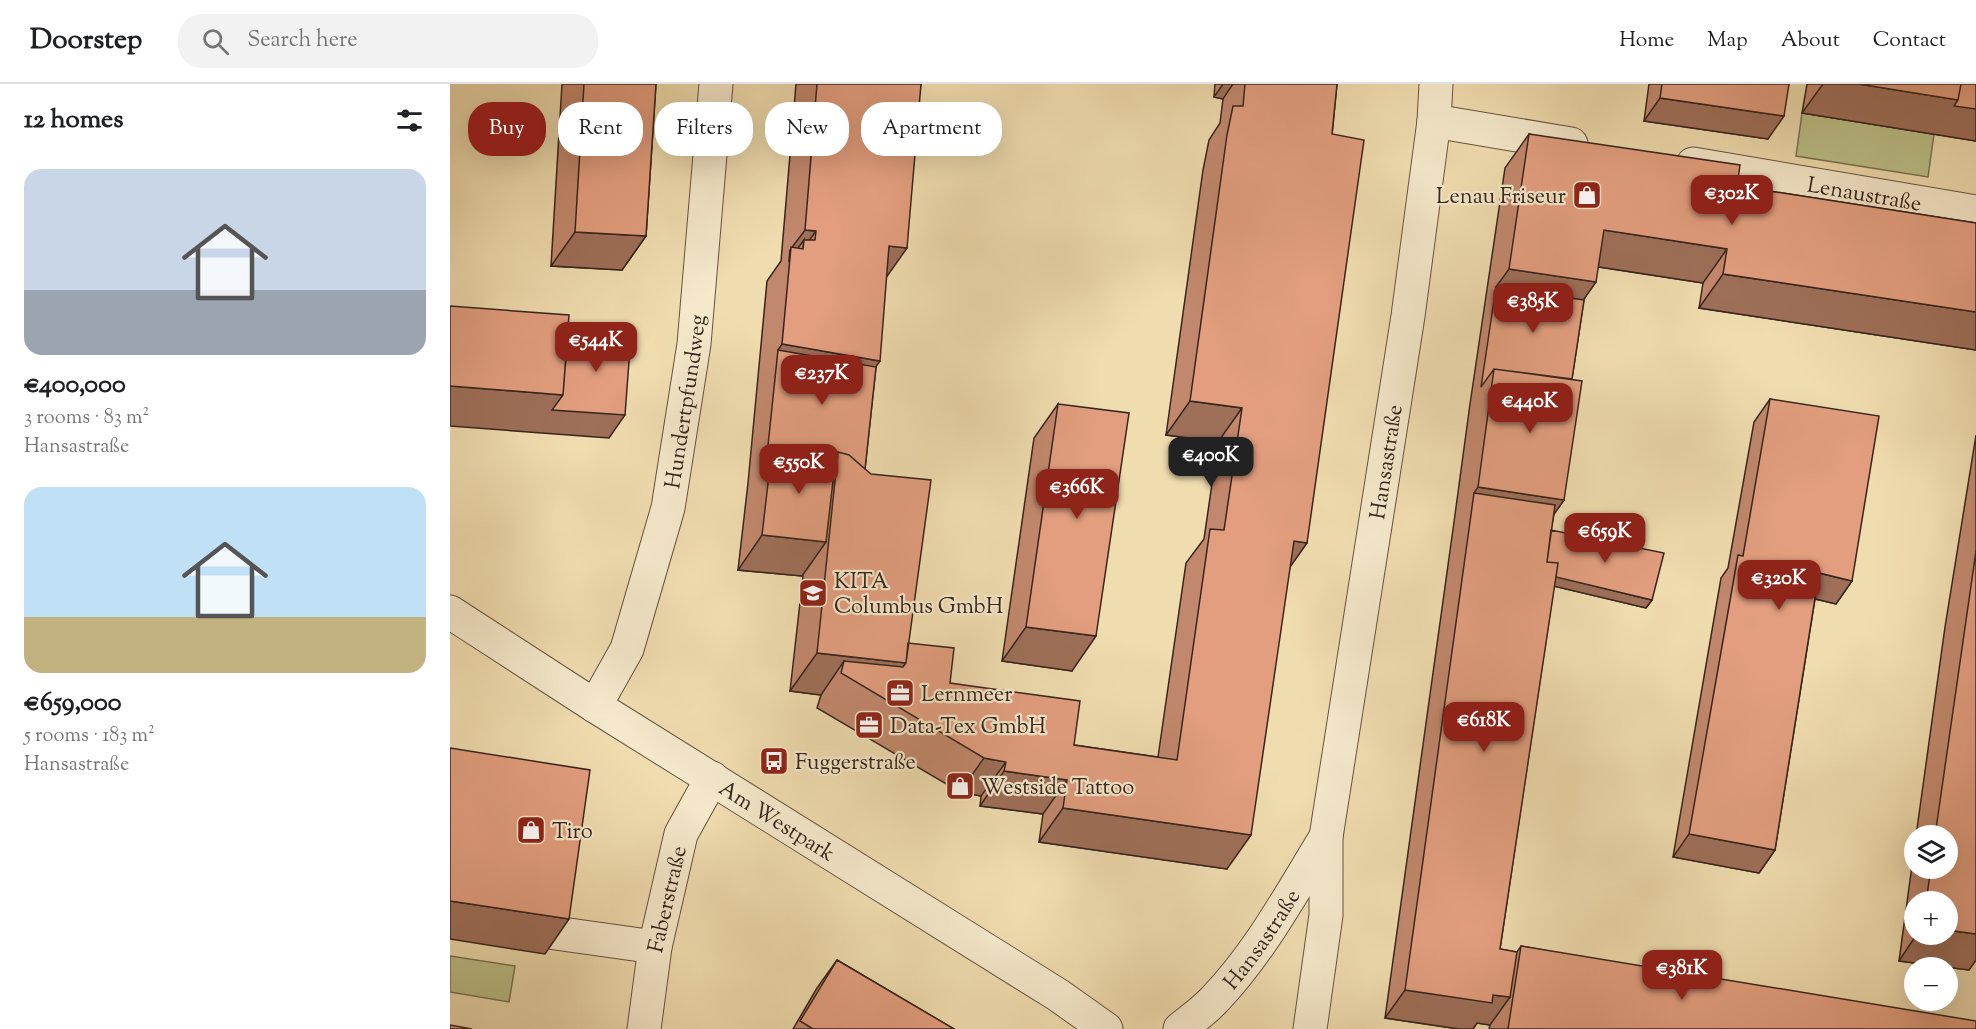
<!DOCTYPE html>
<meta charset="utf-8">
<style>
body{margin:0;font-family:"Sorts Mill Goudy",serif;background:#f2f2f2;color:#202124;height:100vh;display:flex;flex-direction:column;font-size:22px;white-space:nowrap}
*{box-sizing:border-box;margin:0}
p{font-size:20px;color:#757577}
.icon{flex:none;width:33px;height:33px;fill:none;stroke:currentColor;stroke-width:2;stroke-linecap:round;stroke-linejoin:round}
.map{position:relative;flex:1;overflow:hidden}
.side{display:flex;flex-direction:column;background:#fff;width:450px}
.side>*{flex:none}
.guide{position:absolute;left:18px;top:18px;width:570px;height:54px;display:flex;gap:12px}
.controls{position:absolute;left:1454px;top:741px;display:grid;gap:12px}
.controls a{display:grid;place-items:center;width:54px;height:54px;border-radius:50%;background:#fff;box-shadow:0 6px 24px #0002;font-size:30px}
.price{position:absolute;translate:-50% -51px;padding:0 14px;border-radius:12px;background:#8f2418;color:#fff;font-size:20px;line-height:39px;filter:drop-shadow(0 2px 3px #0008)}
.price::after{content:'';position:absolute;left:50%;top:36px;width:18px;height:14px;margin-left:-9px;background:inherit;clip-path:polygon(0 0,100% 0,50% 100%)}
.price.active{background:#222;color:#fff}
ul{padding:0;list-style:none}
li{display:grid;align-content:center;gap:12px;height:318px;padding:0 24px}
li span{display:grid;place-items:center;height:186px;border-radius:18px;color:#555}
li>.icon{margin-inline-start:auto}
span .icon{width:108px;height:108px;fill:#fffc;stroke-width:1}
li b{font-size:26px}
h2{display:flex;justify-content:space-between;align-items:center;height:72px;padding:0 24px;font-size:26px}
.chip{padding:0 21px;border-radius:24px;background:#fff;box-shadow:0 6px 24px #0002;font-size:21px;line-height:54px}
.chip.active{background:#8f2418;color:#fff}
header{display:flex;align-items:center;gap:36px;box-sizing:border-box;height:84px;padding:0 30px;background:#fff;border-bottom:2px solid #e0e0e0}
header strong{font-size:28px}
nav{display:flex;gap:33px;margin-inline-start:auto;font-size:21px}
.search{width:420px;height:54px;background:#f2f2f2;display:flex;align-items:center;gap:15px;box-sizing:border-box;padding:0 21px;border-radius:24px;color:#757577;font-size:22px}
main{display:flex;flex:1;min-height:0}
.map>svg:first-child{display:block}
</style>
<header>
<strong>Doorstep</strong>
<div class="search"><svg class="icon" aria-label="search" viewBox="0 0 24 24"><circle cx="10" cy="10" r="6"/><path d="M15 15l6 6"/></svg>Search here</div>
<nav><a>Home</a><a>Map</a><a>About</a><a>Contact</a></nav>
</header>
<main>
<section class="side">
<h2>12 homes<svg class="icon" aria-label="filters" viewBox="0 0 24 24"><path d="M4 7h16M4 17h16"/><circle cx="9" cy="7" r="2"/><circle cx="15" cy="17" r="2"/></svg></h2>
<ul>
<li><span style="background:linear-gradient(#c9d6e8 65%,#9aa5b1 0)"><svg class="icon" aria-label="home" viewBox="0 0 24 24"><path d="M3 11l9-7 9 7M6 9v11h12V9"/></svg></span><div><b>€400,000</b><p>3 rooms · 83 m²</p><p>Hansastraße</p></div></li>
<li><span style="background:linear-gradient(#bfe0f5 70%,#c2b280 0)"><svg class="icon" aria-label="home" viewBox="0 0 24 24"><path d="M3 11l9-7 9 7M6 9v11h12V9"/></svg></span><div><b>€659,000</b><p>5 rooms · 183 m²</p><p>Hansastraße</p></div></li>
</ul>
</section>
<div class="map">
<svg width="1526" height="945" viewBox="0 0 1526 945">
<rect width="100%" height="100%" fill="#efdcaf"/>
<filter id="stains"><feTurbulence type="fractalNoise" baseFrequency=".00333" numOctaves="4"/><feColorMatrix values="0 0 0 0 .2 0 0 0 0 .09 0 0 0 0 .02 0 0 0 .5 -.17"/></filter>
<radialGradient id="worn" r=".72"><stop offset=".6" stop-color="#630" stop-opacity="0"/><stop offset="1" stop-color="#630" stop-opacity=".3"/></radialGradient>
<path fill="#bcbf88" stroke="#7a7252" stroke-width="1.5" d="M 1352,29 L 1484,50 L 1478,93 L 1346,72 Z
M 0,872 L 65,882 L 59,918 L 0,908 Z"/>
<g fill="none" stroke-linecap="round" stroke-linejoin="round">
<g stroke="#665341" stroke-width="35">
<g id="minor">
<path d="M 984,37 L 1121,60"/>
<path id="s1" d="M 1243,80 L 1526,128"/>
<path id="s2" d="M 0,528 L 145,622 L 608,911 L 656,945"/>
<path id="s3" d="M 145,622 L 177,565 L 218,424 L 244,260 L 266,0"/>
<path d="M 98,848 L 205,863"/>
<path id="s4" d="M 194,945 L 205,863 L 231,750 L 262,694"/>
<path id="s5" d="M 730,945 C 742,935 755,926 765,915 C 810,868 842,808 876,753"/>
<path id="s6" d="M 860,945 L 876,831 L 876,753 L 958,232 L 984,37 L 986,0"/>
</g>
</g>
<use href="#minor" stroke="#f5e8cb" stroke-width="33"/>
</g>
<path fill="#c2886d" stroke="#38251c" stroke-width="1.5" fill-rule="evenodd" d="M 112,0 L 206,0 L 196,152 L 172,186 L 101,182 Z
M 346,0 L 471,0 L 436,194 L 426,283 L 415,385 L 458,559 L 500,599 L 624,661 L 708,673 L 736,479 L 754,455 L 768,358 L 716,351 L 753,86 L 759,56 L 770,39 L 773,15 L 764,13 L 765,0 L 887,0 L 840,483 L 777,785 L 589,758 L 593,730 L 530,722 L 531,712 L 510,708 L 367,624 L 371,611 L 340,607 L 353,492 L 288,486 L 298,399 L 317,197 L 331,177 Z
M 1199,0 L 1339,0 L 1318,55 L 1194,37 Z
M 1357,0 L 1526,0 L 1526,57 L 1352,29 Z
M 1079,50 L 1287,102 L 1526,139 L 1526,266 L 1249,224 L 1253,199 L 1148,183 L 1134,216 L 1122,295 L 1114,416 L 1104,430 L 1101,446 L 1202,516 L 1196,524 L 1104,502 L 1050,865 L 1067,868 L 1071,862 L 1526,945 L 1039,945 L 1040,941 L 1027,939 L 1023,945 L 1009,945 L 935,934 L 1004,438 L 1020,320 L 1055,84 Z
M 1320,315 L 1402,497 L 1386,520 L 1365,515 L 1325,766 L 1309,789 L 1223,773 L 1271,494 L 1278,484 L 1304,338 Z
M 608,320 L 622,587 L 552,577 L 584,354 Z
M 1526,351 L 1526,876 L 1519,886 L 1449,877 L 1464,767 L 1464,784 L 1497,784 L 1497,752 L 1466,752 L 1495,543 ZM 1464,818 L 1497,818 L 1497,850 L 1464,850 Z
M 387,876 L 504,945 L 343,945 L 367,904 Z"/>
<path fill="#9e6f59" stroke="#38251c" stroke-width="1.5" d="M 773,0 L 783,0 L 773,15 L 764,13 Z
M 1373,0 L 1409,0 L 1508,16 L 1526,25 L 1526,57 L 1352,29 Z
M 1210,14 L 1334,32 L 1318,55 L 1194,37 Z
M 355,146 L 366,147 L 342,181 L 353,165 L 354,156 L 339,176 L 340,166 Z
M 1154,146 L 1277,165 L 1253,199 L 1130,180 Z
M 125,148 L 196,152 L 172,186 L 101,182 Z
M 439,162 L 457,164 L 433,198 Z
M 1059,185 L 1146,198 L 1122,232 L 1046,203 Z
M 1273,190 L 1526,228 L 1526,266 L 1249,224 Z
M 332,260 L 430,277 L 406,311 L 328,266 Z
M 0,302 L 113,311 L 175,331 L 159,354 L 0,342 Z
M 740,317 L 792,324 L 768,358 L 716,351 Z
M 1028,403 L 1114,416 L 1090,450 L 1024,409 Z
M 312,451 L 376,458 L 352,492 L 288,486 Z
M 844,457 L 857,459 L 833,493 Z
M 1084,487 L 1202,516 L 1196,524 L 1078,496 Z
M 1369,489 L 1402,497 L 1386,520 L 1353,512 Z
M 576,543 L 646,552 L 622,587 L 552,577 Z
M 367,569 L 456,579 L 432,613 L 394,577 L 371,611 L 340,607 Z
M 534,674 L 556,678 L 531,712 L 510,708 Z
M 554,687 L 617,696 L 593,730 L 530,722 Z
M 613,724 L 801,751 L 777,785 L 589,758 Z
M 1239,750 L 1325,766 L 1309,789 L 1223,773 Z
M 0,817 L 119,835 L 95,870 L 0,855 Z
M 1497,846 L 1526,850 L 1526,876 L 1519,886 L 1449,877 L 1467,850 L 1497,850 Z
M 955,906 L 1043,911 L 1060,913 L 1040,941 L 1027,939 L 1023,945 L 1009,945 L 935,934 Z"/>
<path fill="#e29e7f" stroke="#38251c" stroke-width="1.5" d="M 134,0 L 206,0 L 196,152 L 125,148 Z
M 367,0 L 471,0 L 457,164 L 439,162 L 430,277 L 332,260 L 341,163 L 353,165 L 354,156 L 365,156 L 366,147 L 355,146 Z
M 795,0 L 887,0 L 882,50 L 914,56 L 857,459 L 844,457 L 801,751 L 613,724 L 617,696 L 554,687 L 556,678 L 534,674 L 391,589 L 394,577 L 453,583 L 456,579 L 458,559 L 504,564 L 500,599 L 630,617 L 624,661 L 727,676 L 760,445 L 774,446 L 792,324 L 740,317 L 777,51 L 783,22 L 793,22 Z
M 1212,0 L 1339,0 L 1334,32 L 1210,14 Z
M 1409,0 L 1511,0 L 1508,16 Z
M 1511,0 L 1526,0 L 1526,25 L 1504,22 L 1508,16 Z
M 1079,50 L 1290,81 L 1287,102 L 1526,139 L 1526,228 L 1273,190 L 1277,165 L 1154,146 L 1146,198 L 1059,185 Z
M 1046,203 L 1134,216 L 1122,295 L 1044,285 L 1031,303 Z
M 0,222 L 119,231 L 113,311 L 0,302 Z
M 118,247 L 181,251 L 175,331 L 102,326 L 113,311 Z
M 328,266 L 426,283 L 415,385 L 399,371 L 388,368 L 386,371 L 322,365 L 317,371 Z
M 1044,285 L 1132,297 L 1114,416 L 1028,403 Z
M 1320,315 L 1429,332 L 1402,497 L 1369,489 L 1325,766 L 1239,750 L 1288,471 L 1293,472 Z
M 608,320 L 679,329 L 646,552 L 576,543 Z
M 322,365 L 386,371 L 376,458 L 312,451 Z
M 388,368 L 399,371 L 421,390 L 481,396 L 456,579 L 367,569 Z
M 1024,409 L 1105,421 L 1097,478 L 1108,479 L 1050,865 L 1067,868 L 1060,913 L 1043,911 L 1042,919 L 955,906 Z
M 1101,446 L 1214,469 L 1202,516 L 1106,493 L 1108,479 L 1097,478 Z
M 1526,467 L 1526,850 L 1497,846 L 1497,818 L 1476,818 L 1481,784 L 1497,784 L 1497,752 L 1485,752 Z
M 0,664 L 140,686 L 119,835 L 0,817 Z
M 1071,862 L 1526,937 L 1526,945 L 1058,945 Z
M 387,876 L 504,945 L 363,945 L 350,937 Z
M 0,941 L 22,945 L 0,945 Z"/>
<defs>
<g id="shop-square" transform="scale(1.5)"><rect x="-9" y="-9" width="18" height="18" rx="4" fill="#8f2418" stroke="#f5e8cb"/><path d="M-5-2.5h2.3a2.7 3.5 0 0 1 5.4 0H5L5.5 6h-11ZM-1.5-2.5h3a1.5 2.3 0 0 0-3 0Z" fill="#fff"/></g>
<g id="school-square" transform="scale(1.5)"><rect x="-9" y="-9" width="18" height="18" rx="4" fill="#8f2418" stroke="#f5e8cb"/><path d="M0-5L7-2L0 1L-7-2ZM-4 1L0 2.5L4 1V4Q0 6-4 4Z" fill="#fff"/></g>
<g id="office-square" transform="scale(1.5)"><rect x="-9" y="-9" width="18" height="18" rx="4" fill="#8f2418" stroke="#f5e8cb"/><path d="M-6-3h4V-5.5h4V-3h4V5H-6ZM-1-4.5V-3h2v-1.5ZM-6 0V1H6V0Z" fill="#fff"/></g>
<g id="bus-square" transform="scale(1.5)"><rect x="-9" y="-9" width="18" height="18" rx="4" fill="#8f2418" stroke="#f5e8cb"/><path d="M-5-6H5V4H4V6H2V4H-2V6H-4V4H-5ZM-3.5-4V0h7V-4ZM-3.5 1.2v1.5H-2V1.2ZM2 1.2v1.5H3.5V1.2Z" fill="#fff"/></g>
</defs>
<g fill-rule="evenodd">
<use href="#shop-square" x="1137" y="111"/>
<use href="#school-square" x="363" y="509"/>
<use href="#office-square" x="450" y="609"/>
<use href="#office-square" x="419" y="641"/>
<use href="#bus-square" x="324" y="677"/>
<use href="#shop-square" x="510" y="702"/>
<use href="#shop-square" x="81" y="746"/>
</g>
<g text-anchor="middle" stroke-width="4.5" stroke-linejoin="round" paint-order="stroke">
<g font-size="22" fill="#38251c" stroke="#f5e8cb">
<text dy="8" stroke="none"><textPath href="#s1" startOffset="174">Lenaustraße</textPath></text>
<text dy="8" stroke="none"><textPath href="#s3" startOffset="320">Hundertpfundweg</textPath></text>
<text dy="8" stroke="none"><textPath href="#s6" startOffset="573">Hansastraße</textPath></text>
<text dy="8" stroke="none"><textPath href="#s2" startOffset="388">Am Westpark</textPath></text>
<text dy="8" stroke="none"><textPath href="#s4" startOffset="132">Faberstraße</textPath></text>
<text dy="8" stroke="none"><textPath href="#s5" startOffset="122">Hansastraße</textPath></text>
</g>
<g font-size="22" fill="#38251c" stroke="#f5e8cb" text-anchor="start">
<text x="1116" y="119" text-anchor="end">Lenau Friseur</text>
<text x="384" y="504">KITA<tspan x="384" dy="25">Columbus GmbH</tspan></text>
<text x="471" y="617">Lernmeer</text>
<text x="440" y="649">Data-Tex GmbH</text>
<text x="345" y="685">Fuggerstraße</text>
<text x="531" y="710">Westside Tattoo</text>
<text x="102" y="754">Tiro</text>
</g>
</g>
<rect width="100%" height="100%" filter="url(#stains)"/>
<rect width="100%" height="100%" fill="url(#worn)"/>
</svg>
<div class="controls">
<a><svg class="icon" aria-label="layers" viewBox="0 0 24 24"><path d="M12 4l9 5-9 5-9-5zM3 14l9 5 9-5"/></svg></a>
<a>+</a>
<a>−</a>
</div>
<b class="price" style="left:1282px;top:142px">€302K</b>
<b class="price" style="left:1083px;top:250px">€385K</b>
<b class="price" style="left:146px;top:289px">€544K</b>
<b class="price" style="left:372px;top:322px">€237K</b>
<b class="price" style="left:1080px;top:350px">€440K</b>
<b class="price active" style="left:761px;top:404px">€400K</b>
<b class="price" style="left:349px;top:411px">€550K</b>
<b class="price" style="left:627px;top:436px">€366K</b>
<b class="price" style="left:1155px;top:480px">€659K</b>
<b class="price" style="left:1329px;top:527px">€320K</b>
<b class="price" style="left:1034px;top:669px">€618K</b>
<b class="price" style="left:1232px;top:917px">€381K</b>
<div class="guide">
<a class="chip active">Buy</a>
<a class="chip">Rent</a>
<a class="chip">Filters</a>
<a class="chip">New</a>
<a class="chip">Apartment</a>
</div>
</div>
</main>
